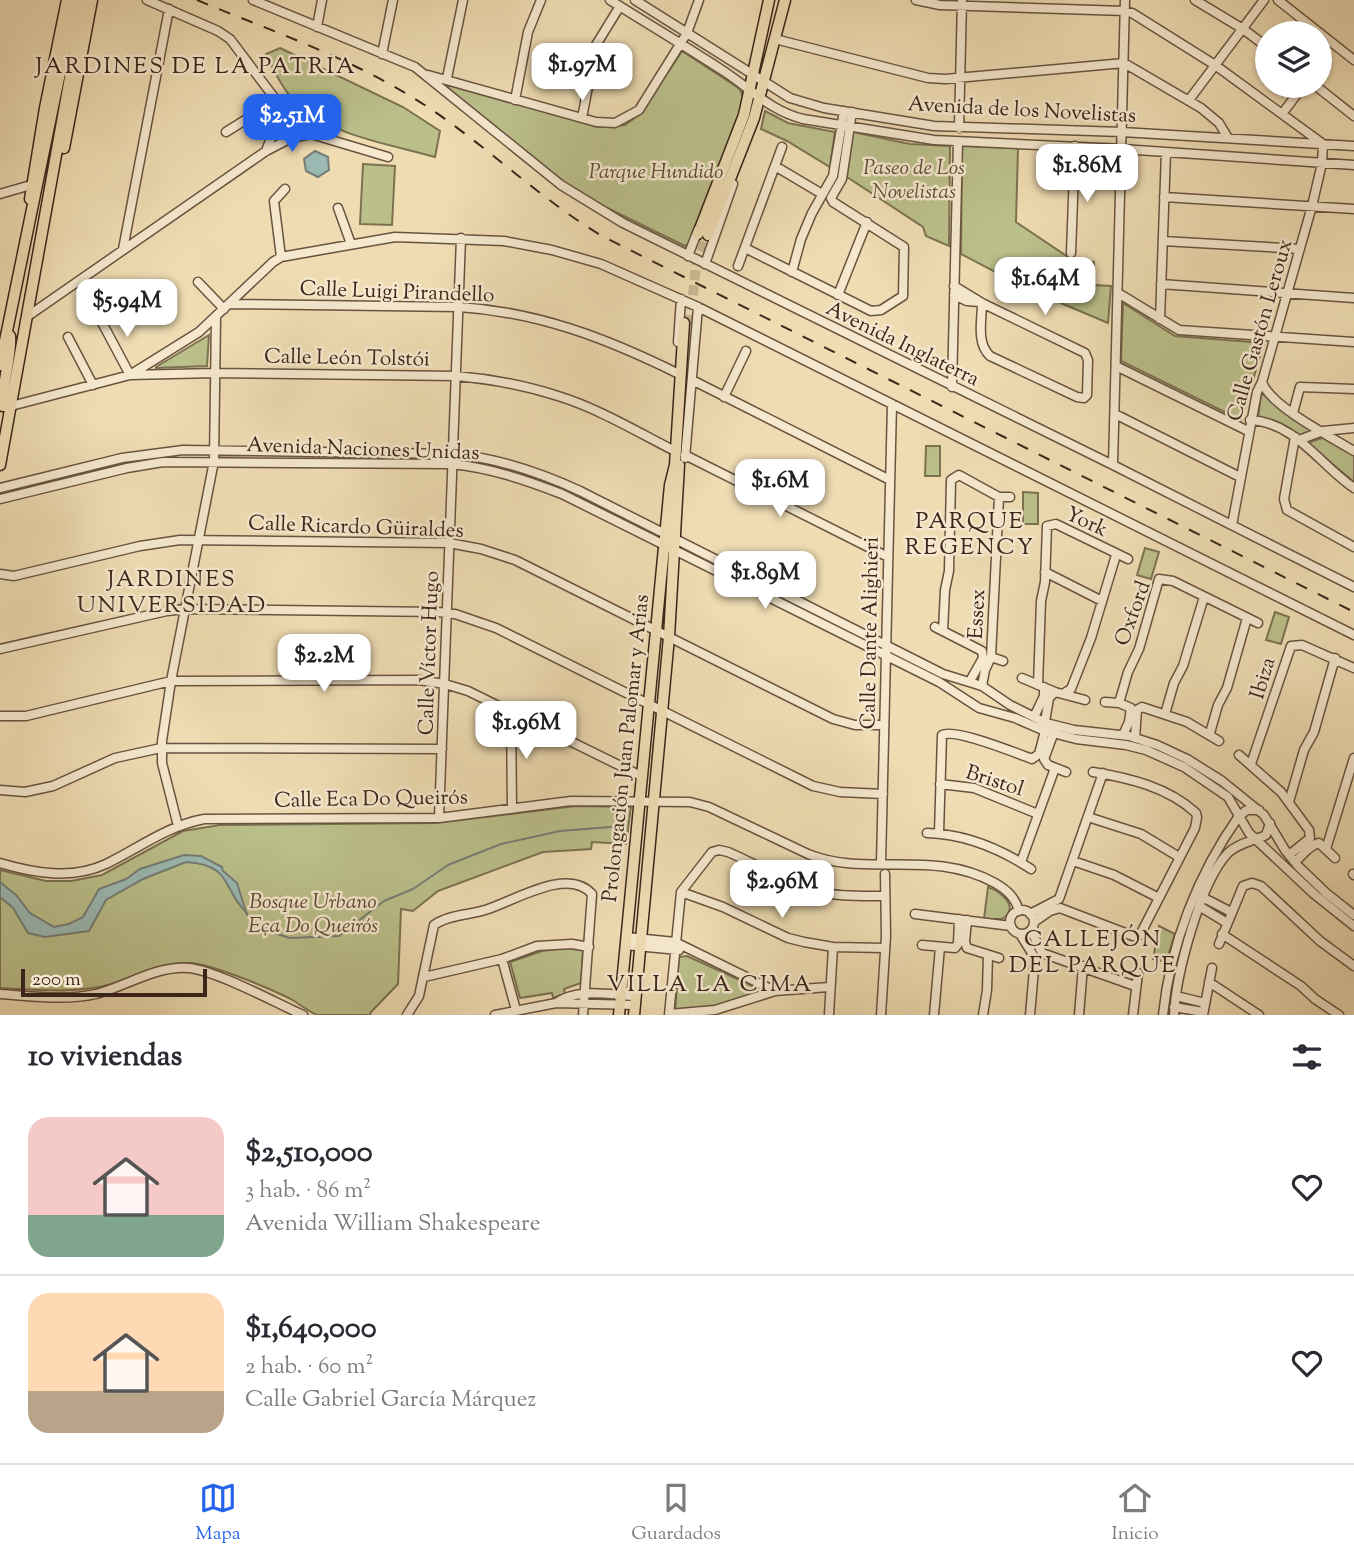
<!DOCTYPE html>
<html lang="es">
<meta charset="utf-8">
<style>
body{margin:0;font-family:"Sorts Mill Goudy",serif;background:#f2f2f3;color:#2b2b33;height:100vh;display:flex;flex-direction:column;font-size:26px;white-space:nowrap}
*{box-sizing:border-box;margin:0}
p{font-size:23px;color:#7c7c81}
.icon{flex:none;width:38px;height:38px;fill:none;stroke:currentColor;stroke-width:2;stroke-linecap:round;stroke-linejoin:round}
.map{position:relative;height:1015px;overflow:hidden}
.sheet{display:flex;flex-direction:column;background:#fff;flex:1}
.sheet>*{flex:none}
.controls{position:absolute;left:1255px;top:21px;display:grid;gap:14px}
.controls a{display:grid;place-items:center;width:77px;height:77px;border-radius:50%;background:#fff;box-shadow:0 2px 5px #0004;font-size:35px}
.scale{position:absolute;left:21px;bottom:18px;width:186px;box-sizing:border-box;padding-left:7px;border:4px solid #3c251a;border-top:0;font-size:19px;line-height:24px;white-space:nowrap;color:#3c251a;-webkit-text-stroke:5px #f5e8ce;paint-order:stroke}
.price{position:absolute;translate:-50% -60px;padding:0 16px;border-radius:14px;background:#fff;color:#222;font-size:23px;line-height:46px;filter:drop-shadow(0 2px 4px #0008)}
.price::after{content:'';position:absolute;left:50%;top:42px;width:21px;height:16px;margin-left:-10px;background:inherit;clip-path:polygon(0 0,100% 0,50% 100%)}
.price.current{background:#2563eb;color:#fff}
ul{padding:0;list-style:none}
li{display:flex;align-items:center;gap:21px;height:175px;padding:0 28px}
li+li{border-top:2px solid #e1e1e2}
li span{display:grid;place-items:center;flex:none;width:196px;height:140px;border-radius:21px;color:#555}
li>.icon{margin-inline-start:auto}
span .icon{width:84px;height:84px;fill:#fffc;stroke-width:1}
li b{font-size:30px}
h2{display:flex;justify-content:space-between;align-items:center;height:84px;padding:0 28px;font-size:30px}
.dock{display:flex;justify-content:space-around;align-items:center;height:98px;border-top:2px solid #e1e1e2;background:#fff;font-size:19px;color:#7c7c81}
.dock a{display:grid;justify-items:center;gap:4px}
.dock .current{color:#2563eb}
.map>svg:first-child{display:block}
</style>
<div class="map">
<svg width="1354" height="1015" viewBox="0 0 1354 1015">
<rect width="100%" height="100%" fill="#efdcb3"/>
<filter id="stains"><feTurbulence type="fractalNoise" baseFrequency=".00286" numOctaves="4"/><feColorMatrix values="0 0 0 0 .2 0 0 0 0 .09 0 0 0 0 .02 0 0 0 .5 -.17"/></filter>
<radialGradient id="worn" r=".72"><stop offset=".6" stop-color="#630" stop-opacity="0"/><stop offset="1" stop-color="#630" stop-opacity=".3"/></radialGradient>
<path fill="#bbc08b" stroke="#7c7252" stroke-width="2" d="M 280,48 L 403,107 L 440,131 L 435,157 C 390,144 334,137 298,104 C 283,91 275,72 266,54 Z
M 682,51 L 737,87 C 744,93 743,99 741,108 L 688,244 L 685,246 L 597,203 L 568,185 L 446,89 L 448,84 L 465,88 L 598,127 L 625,125 L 640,114 Z
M 765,111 L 788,123 L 835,132 L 830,167 L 787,141 L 761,129 Z
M 853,132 L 910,144 L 950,146 L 949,246 L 926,236 L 923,227 L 847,177 Z
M 962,146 L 1018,148 L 1016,222 L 1074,261 L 1094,262 L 1094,285 L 1111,286 L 1108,323 L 1028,289 L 961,254 Z
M 363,164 L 395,166 L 392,225 L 360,224 Z
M 1123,303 L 1175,336 L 1264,343 L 1241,420 L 1121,361 Z
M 209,335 L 207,366 L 156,368 L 156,367 Z
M 1261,395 L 1264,395 L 1315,431 L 1299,436 L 1279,423 L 1258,418 Z
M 1325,437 L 1354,455 L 1354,482 L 1307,443 Z
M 926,446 L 940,446 L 940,476 L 925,476 Z
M 1023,492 L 1038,493 L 1038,524 L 1023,524 Z
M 1145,548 L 1159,552 L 1151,579 L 1137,575 Z
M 1275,612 L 1289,617 L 1281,644 L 1266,640 Z
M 576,806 L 631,807 L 626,844 L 592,842 L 591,849 L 543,852 L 438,891 L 413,911 L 401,909 L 398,984 L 371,1012 L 370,1015 C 357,1015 328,1015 317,1015 C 308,1011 298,1003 289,998 C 268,988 210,963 189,963 C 160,962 138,977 112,984 C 76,994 37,990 0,988 L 0,870 L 46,881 L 71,881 L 102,875 L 183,831 L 220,825 L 435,823 Z
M 988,887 C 1001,892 1021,907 1002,919 L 984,919 Z
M 1159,926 L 1175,934 L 1166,962 L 1153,959 Z
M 563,948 L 583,950 L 581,983 L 564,989 L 565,994 L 553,998 L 552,993 L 520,998 L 510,962 L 542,951 Z
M 687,956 L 755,987 L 756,991 L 753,995 L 723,1005 L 675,1012 L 679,957 Z"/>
<path fill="#9bbab4" stroke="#757e76" stroke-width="2" d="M 315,151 L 328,157 L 329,170 L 318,177 L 306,171 L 304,159 Z
M 184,855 L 201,856 L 222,867 L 223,871 L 237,883 L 246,912 C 222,889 233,865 186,862 L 143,879 L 106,900 L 89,931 L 45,937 L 28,933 L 13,908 L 0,897 L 0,882 L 16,895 L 30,913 L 54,927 L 69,924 L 83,917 L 99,889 L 126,879 L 140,869 Z"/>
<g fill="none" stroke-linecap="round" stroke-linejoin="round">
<path stroke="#757e76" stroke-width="2" d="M 246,913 L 251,919 L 277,934 L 290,938 L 339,936 L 384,901 L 413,889 L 448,865 L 501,844 L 560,831 L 623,826"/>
<path stroke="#cbb794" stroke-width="10" stroke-dasharray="10 5" stroke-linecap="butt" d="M 690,325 L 696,265 L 708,235"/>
<g stroke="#695340" stroke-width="11">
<path id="minor" d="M 147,0 L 218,31 L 230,39 L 285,112 L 311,134
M 253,0 L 415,67 L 561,185 L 623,223 L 1113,465 L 1354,587
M 610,0 C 648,24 687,47 725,72 C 752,90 771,111 803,119 L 934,140 L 1122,149 L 1354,165
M 635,0 L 790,98 L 824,108 L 934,126 L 1122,132 L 1354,146
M 916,0 L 940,5 L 1125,11 L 1132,13 L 1215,65 L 1323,144 L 1322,163 L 1312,206 L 1262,382 L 1257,392 L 1232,525
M 1195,0 L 1243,29 L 1267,47
M 1278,0 L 1354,60
M 317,27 L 322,0
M 775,39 L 928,78 L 945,79 L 1124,63 L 1201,108 L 1219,123 L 1228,138
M 382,54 L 393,0
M 428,75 L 596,122 L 615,123 L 639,110 L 687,33 L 699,0
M 447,78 L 463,0
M 1316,86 L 1354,116
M 515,100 L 528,32 L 541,0
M 1189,100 L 1264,0
M 1282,114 L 1300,90
M 582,118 L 596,45 L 620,6
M 959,128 L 962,0
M 226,132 L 274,102
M 266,151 L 276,125 L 274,100
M 775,166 L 822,194
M 0,194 L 31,185
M 1164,197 L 1354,209
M 338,208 L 351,244
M 1163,241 L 1300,249
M 745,248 L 871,311 L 881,310 L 903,296 L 904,247 L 833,202 L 831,198 L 842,179 L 852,112
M 123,249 L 169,9
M 1071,253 L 1075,146
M 688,256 L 698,230
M 281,257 L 274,201 L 285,189
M 705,264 L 733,184
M 738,266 L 782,147
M 792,272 L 801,239 L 812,213 L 833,176 L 844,111
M 198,282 L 224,309
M 1161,284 L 1354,298
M 954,286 L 982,303 L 1085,353 L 1088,360 L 1087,395 L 1084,398 L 1077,397 L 990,356 C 976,343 982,320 982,303
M 1118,293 L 1179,330 L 1354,342
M 838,295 L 867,222
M 954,295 L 967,301 L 979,302
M 229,304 L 459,307 C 538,312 606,338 677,373
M 98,315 L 130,375
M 28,316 L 266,151 L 291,138 L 311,134 L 388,157
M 1160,319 L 1166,152
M 68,337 L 93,385
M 678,342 L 681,299
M 1116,366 L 1248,431
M 130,375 L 199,332 L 273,262 L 281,257 L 395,237 L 504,241 L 552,250 L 601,264 L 698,307 L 1354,635
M 692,380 L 890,480
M 1262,382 C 1270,406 1331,437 1354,451
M 952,387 L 958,142
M 724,397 L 746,351
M 11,406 L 130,375 L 215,373 L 456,376 C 491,379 524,385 558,396 C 597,408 634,430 671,449
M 1293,413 L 1300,387 L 1354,389
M 1115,414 L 1240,477
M 1250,420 C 1295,422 1320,465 1354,488
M 1295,437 L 1284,499 L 1287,510 L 1354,547
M 1299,440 L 1323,431 L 1354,428
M 685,455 L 888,557
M 685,458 L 698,307
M 1113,465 L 1125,0
M 0,488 L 122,458 L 183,450 L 453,454 C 498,458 539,472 580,491 L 943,674 L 982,686 L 1010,705 L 1046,723 L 1074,730 L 1129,736 L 1157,745 L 1187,759 L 1222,781 L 1264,815 L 1285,850 L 1298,866 L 1326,893 L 1354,915
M 0,499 L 127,468 L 163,462 L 452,464 C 491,468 526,480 562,494 L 939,682 L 979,708 L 1015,718 L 1045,731 L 1076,739 L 1126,745 L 1146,750 L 1184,767 L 1228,797 L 1249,833 L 1314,894 L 1354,926
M 1045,572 L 1102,601
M 0,574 L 14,576 L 140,546 L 180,540 L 449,543 L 481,549 L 515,560 L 833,719 L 855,725 L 884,725
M 935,627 L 982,651 L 983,658 L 970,681
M 943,631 L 945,590 L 949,571 L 951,480 L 959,475 L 999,497 L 1010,497
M 0,649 L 167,611 L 185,609 L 438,612 L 455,614 L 496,628 L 813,786 L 840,792 L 883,794
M 991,657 L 1003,661
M 1022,678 L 1055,692 L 1085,700
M 1038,685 L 1041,601 L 1045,582 L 1047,526 L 1056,524 L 1128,559
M 982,686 L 985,670 L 991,657 L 999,497
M 1063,694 L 1071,689 L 1091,638 L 1116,555
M 1105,702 L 1119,703 L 1131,708 L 1129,722 L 1123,735
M 1119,703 L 1128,672 L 1139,649 L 1159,579 L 1173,581 L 1258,623
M 511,713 L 512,809
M 1165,714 L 1174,683 L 1183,666 L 1204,597
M 0,716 L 26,716 L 171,681 L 418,680 L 445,684 L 468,691 L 641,776
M 1034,717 L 1044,696 L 1044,687
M 1045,722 L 1049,698 L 1055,692
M 1054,732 L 1044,759 L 1048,765 L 1066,772
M 1210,733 L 1218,705 L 1227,688 L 1247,618
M 1135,738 L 1137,710 L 1142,707 L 1187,722 L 1219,741
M 1239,755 L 1281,792 L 1309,830 L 1310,838 L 1289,855
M 1251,764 L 1291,646 L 1302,645 L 1354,668
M 940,784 L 974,788 L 1038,814
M 0,790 L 25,792 L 53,786 L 115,758 L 161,748 L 442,749
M 1289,802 L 1304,750 L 1314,732 L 1335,658
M 1088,817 L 1141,834 L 1179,857
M 439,818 L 461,238
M 178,826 L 162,763 L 162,741 L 171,681 L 214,461 L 216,317
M 927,833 C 966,834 999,848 1031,869
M 939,833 L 942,735 C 955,728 1016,753 1032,759 L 1039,754 L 1045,731
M 1326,849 L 1354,758
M 1073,861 L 1114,875 L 1159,898
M 1021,862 L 1055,768
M 1295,862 C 1303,855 1309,845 1319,843 L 1335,858
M 0,863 C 34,873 72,880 106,864 C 139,848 167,826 204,819 L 439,818 L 571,801 L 690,802 L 709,807 L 808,854 C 867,878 932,848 995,883 C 1007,890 1015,897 1019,911
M 881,863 L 892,404
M 1353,874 L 1354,875
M 681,892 L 723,907 L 788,938 L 804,942 L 833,947 L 884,948
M 1204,898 L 1231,912
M 1199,906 L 1227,923
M1010 922a12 12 0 1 1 24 0a12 12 0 1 1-24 0Z
M 915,914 L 1011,926
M 1030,914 L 1059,899 L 1103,773
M 967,920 L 965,942 L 967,948 L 999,958
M 1034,922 L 1050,911 L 1060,908 L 1133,936 L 1140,935 L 1195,828 L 1197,817 L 1196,813 C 1168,787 1129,778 1093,772
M 1031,930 L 1042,953 L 1135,986
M 1020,934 L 1035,958 L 1030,1015
M 1222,934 L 1301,986 L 1315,999 L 1339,1015
M 626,937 L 675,942 L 775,991
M 1219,944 L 1243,886 L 1252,883 L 1261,886 L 1320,941 L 1354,966
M 625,945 L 679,950
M 922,945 L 955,948 L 958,944 L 959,919
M 502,959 L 516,1010
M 424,977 L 502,959 L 537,946 L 572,944 L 589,947
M 1209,982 L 1259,1015
M 0,994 C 32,996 65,1001 96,994 C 127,986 157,965 189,968 C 217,971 274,1002 303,1015
M 1176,996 L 1205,1003
M 556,1003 C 578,987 610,995 636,996
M 1174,1007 L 1203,1012
M 669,1014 L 715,1010 L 775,991 L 829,987
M 407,1015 L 419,996 L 434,925 C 448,915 469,915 485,910 C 513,902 567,866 592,894 L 583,1015
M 495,1015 L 556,1003 L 635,1005
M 669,1015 L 681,892 L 712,852 L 719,850 L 728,852 C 754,863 781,880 808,889 C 833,897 860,896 885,896
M 829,1015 L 833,947
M 881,1015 L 886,936 L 885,874
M 934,1015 L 940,947
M 983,1015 L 987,990 L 988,955
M 1079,1015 L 1083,966
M 1133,1015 L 1138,973
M 1163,1015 C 1170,945 1198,874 1239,816 L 1247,810 L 1259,810
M 1174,1015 C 1176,975 1200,882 1228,853 C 1238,843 1254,841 1266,835 L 1270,823
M 1203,1015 L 1212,968"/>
</g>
<g stroke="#3c251a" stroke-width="13">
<path id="major" d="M 64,148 L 92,0
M 30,199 L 45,108 L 67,0
M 698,234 L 744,115 L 769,0
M 708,235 L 754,118 L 785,0
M 10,336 C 12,355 0,393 3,406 L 11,406
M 0,365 L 75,0
M 0,465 L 84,0
M 619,1015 L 670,485 L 675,465 L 684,323
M 634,1015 L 669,637 L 679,465"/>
</g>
<use href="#minor" stroke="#f5e8ce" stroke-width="8"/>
<use href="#major" stroke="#efdcb3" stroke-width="10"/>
<path stroke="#3c251a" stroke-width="2" stroke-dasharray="12 12" stroke-linecap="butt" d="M 197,0 C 269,30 345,56 412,97 C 479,138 534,195 602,236 L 1354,612"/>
</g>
<g text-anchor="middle" stroke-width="5" stroke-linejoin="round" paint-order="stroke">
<g font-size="21" fill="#3c251a" stroke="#f5e8ce">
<text transform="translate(1022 109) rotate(3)" y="7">Avenida de los Novelistas</text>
<text transform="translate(397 291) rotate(2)" y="7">Calle Luigi Pirandello</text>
<text transform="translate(1259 330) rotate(-74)" y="7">Calle Gastón Leroux</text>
<text transform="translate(903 343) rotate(26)" y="7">Avenida Inglaterra</text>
<text transform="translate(347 357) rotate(1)" y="7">Calle León Tolstói</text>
<text transform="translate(363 448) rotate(2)" y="7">Avenida Naciones Unidas</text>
<text transform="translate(1087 521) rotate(25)" y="7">York</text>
<text transform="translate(356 526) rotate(2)" y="7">Calle Ricardo Güiraldes</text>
<text transform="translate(1132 613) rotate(-70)" y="7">Oxford</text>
<text transform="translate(976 614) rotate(-87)" y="7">Essex</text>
<text transform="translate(869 633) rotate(-89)" y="7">Calle Dante Alighieri</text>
<text transform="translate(428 653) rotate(-88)" y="7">Calle Víctor Hugo</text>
<text transform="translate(1262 678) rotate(-73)" y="7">Ibiza</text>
<text transform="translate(625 748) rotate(-84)" y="7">Prolongación Juan Palomar y Arias</text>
<text transform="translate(995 780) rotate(18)" y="7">Bristol</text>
<text transform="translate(371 798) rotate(-1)" y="7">Calle Eca Do Queirós</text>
</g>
<g font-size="21" font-style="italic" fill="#5c4c36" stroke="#f5e8ce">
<text x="914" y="174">Paseo de Los<tspan x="914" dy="24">Novelistas</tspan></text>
<text x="656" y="178">Parque Hundido</text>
<text x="313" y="908">Bosque Urbano<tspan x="313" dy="24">Eça Do Queirós</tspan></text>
</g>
<g font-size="23" letter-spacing="2" fill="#3c251a" stroke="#f5e8ce">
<text x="196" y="73">JARDINES DE LA PATRIA</text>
<text x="970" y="528">PARQUE<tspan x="970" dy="26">REGENCY</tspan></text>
<text x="172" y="586">JARDINES<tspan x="172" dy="26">UNIVERSIDAD</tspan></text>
<text x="1093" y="946">CALLEJÓN<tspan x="1093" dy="26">DEL PARQUE</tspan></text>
<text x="710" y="991">VILLA LA CIMA</text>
</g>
</g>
<rect width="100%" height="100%" filter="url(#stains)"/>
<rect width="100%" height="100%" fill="url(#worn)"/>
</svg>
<div class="controls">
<a><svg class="icon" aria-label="layers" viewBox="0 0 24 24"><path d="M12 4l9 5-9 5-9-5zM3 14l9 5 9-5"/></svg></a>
</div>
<div class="scale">200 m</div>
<b class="price" style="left:582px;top:103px">$1.97M</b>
<b class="price current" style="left:292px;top:154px">$2.51M</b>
<b class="price" style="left:1087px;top:204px">$1.86M</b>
<b class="price" style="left:1045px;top:317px">$1.64M</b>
<b class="price" style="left:127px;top:339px">$5.94M</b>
<b class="price" style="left:780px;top:519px">$1.6M</b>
<b class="price" style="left:765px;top:611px">$1.89M</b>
<b class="price" style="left:324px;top:694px">$2.2M</b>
<b class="price" style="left:526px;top:761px">$1.96M</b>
<b class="price" style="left:782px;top:920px">$2.96M</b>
</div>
<section class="sheet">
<h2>10 viviendas<svg class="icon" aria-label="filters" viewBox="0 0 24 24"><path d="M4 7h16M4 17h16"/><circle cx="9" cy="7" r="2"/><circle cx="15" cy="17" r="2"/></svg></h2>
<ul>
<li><span style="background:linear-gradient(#f6c9c9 70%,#7fa58c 0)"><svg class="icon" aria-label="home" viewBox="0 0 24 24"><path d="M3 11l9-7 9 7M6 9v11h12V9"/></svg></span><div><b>$2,510,000</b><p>3 hab. · 86 m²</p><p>Avenida William Shakespeare</p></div><svg class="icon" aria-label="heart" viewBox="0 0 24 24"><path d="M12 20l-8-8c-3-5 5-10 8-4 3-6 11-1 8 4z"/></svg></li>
<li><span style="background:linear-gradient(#ffd9b3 70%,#b9a48a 0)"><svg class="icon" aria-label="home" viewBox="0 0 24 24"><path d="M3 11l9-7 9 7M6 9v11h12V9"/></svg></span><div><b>$1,640,000</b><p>2 hab. · 60 m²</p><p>Calle Gabriel García Márquez</p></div><svg class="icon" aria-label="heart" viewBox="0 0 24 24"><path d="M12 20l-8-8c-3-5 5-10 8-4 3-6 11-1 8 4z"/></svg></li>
</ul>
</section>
<nav class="dock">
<a class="current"><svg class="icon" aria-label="map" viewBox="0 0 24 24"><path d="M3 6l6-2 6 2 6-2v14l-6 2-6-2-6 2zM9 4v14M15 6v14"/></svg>Mapa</a>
<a><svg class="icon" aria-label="saved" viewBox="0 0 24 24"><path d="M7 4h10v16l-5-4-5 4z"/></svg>Guardados</a>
<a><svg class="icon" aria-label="home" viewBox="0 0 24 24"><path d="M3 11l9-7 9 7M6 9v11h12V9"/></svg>Inicio</a>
</nav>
